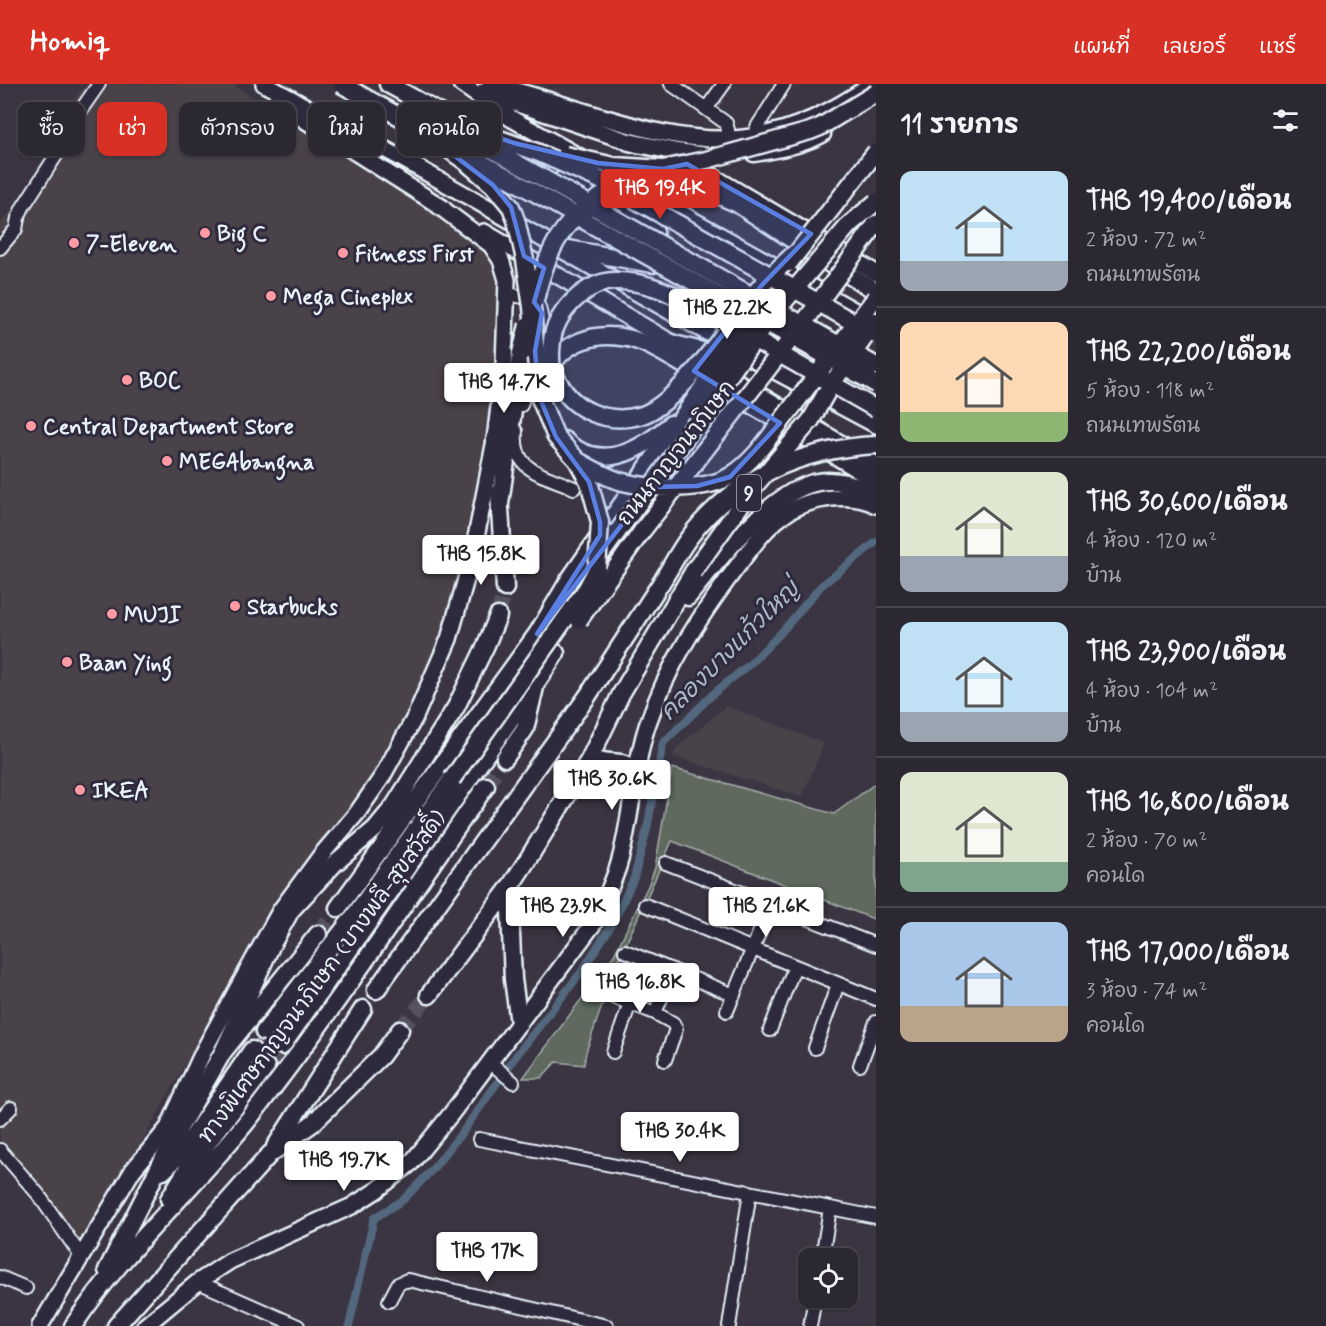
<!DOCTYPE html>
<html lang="th">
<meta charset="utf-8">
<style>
body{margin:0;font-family:Mynerve,"Playpen Sans Thai",sans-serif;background:#38343e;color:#f1f3f6;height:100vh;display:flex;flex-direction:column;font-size:22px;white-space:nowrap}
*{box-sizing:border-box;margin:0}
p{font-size:20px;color:#a6a6ac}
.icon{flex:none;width:33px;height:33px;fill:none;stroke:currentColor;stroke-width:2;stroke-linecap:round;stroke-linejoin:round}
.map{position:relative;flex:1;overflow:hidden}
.drawer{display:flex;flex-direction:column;background:#2c2832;width:450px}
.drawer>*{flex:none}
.top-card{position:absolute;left:18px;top:18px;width:570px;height:54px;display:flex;gap:12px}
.tools{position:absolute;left:798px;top:1164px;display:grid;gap:12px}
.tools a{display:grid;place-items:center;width:60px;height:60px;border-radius:12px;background:#2c2832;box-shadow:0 2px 4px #0004,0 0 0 2px #48444d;font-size:30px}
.price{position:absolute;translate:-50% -51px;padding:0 14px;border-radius:6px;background:#fff;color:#222;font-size:20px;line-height:39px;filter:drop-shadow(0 2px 3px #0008)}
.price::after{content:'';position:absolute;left:50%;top:36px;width:18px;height:14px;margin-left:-9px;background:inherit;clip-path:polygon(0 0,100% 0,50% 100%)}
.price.on{background:#d93025;color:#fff}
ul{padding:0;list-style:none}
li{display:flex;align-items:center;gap:18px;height:150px;padding:0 24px}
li+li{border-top:2px solid #48444d}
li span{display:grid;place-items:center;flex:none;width:168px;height:120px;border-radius:12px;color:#555}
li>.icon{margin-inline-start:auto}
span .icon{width:72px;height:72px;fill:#fffc;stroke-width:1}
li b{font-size:26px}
h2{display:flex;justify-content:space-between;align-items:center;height:72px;padding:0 24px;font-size:26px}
.chip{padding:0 21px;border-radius:12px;background:#2c2832;box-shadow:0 2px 4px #0004,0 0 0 2px #48444d;font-size:21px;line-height:54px}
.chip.on{background:#d93025;color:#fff}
header{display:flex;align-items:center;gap:36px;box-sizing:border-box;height:84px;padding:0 30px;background:#d93025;color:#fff}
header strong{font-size:28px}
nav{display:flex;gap:33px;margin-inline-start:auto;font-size:21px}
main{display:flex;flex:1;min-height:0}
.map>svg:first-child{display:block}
</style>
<header>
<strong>Homiq</strong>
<nav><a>แผนที่</a><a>เลเยอร์</a><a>แชร์</a></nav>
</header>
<main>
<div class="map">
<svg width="876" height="1242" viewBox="0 0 876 1242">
<rect width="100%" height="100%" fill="#3b3543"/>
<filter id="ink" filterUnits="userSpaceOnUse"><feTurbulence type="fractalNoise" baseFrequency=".0167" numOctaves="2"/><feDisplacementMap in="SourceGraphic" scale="12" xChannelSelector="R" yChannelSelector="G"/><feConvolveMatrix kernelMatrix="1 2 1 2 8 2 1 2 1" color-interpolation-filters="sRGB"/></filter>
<g filter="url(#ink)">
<path fill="#4a424a" d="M 88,0 L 232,0 L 470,148 L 487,163 L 501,193 L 498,267 L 474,430 L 462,491 L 444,551 L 423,602 L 361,716 L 314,768 L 272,825 L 149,1045 L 81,1176 L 14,1081 L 0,1071 L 0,139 L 21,118 L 78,10 Z
M 726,622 L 824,659 L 802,713 L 673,672 L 677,664 Z"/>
<path fill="#5f695d" stroke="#a4adaa" stroke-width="1.5" d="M 672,684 L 834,730 L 876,699 L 876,836 L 672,757 L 614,887 L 586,968 L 584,981 L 556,978 L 541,994 L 523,994 L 614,871 L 648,802 L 655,784 Z"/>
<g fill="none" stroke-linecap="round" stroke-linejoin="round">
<path stroke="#53687e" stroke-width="8" d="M 349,1242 L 374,1134 L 403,1116 L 432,1086 L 464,1046 L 516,972 L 582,887 L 614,837 L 634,794 L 647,745 L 663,659 L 713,610 L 751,579 L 779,551 L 821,502 L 876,458"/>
<path stroke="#55515e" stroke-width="16" stroke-dasharray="16 8" stroke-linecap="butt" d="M 498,532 L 505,504
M 486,702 L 505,674
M 318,850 L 338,824
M 400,946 L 429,911
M 266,983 L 282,962"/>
<g stroke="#e8f1f8" stroke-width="16">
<path id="minor" d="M 671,0 L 726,39 L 728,46 L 728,55
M 706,25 L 724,0
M 755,53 L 757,43 L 784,0
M 0,164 L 16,145 L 18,134 L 23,123 L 59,67 L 83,23 L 99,0
M 507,210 L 523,213 L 539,223 L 542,237 L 538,255
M 521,321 L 533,274
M 516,347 C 512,389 544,390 574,404
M 666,779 L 876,861
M 645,821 L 876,915
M 625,867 L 734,911
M 608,911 L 655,929
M 727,927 L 771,820
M 770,946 L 795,882
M 815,964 L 838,900
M 613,968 L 630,919
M 665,976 L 676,945 L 673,939 L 655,929 L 673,886
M 490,978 L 513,998
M 860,981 L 876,938
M 0,1035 L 11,1024
M 479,1055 L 876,1133
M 0,1066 L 38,1110 L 81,1172
M 822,1174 L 830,1124
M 0,1193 L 26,1204
M 198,1198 L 298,1242
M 389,1217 L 398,1200 L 407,1196 L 413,1197 L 607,1242
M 729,1242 L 750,1108
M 810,1242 L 815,1214"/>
</g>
<g stroke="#e8f1f8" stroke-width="20">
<path id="major" d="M 264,0 L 399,73 L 773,286 L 876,341
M 461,0 L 512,35 L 873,237
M 490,0 C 572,18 672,68 756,52 C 799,45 837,25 872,0
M 482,8 L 639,61
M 282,15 L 303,35 L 443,124
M 680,78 L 712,92 L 876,189
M 484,148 L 672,259 L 720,271
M 40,1242 L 133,1086 L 168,1044 L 204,966 L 280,827 L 322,770 L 357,729 L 382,693 L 415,633 L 449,555 L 472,474 L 495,356 L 504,280 L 507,196 L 501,176 L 491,161 L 436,120
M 145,1242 L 198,1198 L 230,1177 L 352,1122 L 377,1106 L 411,1079 L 451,1030 L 594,839 C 604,818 614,798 620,776 C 632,732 633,685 647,642 C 668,580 698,535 736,484 C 750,466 763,446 781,433 C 805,414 849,407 876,421"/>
</g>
<g stroke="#e8f1f8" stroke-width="21">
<path id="highway" d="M 388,0 L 442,30
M 629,58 L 677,68 L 714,73
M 754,69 C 778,65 801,61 822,50
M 562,96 L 655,148
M 690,99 L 738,120 L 825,177 L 876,207
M 562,164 L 653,180
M 672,259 L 876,381
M 547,290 C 561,258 595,247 627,254 C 649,258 676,277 696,288 C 757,323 816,360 876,396
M 495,356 L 497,384
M 564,356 C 600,389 639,368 671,340
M 499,409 L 505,504
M 500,420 L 521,269
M 594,480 L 618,447
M 688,513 C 716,478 772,406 818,398 C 838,394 858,402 876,409
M 505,674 L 525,645 L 536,599 L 556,569
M 589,676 L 621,679 L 637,684
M 509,804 L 513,895 L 519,939
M 338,824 L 537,550 L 569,496 L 688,325
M 376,906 L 587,613
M 429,911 L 509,804 L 528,775 L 589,676 L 621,610 L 693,488
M 264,948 L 355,831 L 452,695
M 282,962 L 536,599
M 223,968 L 271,862 L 291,826 L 334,780 L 375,745 L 394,722 L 456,623 L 486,561 L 498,532
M 275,1063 L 363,925
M 163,1087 L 183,1067 L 252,966
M 169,1115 L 188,1084 L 266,983
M 107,1186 L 178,1046 L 223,968 L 318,850
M 73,1242 C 124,1165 195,1104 252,1031 C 335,925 409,812 486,702
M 116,1242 L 270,1070 L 313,1039 L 381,972 L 400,946"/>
</g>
<use href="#minor" stroke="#2f2a3d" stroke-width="12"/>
<use href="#major" stroke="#2f2a3d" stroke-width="15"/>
<use href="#highway" stroke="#2f2a3d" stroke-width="16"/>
<g stroke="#e8f1f8" stroke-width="21" stroke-linecap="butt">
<path id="highway-bridge" d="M 341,0 L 425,47
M 424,27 L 876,282
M 416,42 L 466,78 L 493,101 L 511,123 L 516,136 L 525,176 L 532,223 L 539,312 L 556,353 L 577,376 L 589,398 L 600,438 L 597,485 L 587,504 L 452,695
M 469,44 L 539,69 L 600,96 L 876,251
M 565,71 L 614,82 L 663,85 L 706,76 L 810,47 L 820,43 L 876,9
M 471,73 L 876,300
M 795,169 C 784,180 772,190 762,201 C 732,234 681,321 639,332 C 607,340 573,327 558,297 C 556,293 553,289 552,285 C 550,274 551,254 555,244 C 564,221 590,196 617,197 C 644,197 666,207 690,219 L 876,325
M 789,179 L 876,68
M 535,216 C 547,165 564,131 613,106 C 628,98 649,93 667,95 C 674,95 682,98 690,99
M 521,269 L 528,241
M 688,325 L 747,239
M 578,377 C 592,385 607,394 623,398 C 652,405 706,408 732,391 C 755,376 770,352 787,330 C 817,291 846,252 876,213
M 618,447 L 661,389 L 766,239 L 849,141 L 876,118
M 693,488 L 752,405 L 811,336 L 829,304 L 876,237
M 579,536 L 642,447 L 811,229 L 876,140
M 587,613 C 611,576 635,539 659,502 C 669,487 677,470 688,455 C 733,394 801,365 876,361"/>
</g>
<use href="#highway-bridge" stroke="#2f2a3d" stroke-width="16"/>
</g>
</g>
<path fill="#5a7fe2" fill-opacity="0.2" stroke="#5a7fe2" stroke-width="4.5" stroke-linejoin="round" d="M 414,24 L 514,59 L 598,79 L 663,85 L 687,80 L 811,150 L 762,201 L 694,287 L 780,339 L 730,393 L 697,402 L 651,403 L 537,550 L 600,451 L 600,438 L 589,398 L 556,353 L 539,312 L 535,267 L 542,229 L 534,218 L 544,184 L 524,172 L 511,123 L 493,101 L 406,35 Z"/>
<g fill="#ff9aa2" stroke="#2f2a3d" stroke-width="2">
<circle cx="205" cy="149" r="6"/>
<circle cx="74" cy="159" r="6"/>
<circle cx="343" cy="169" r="6"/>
<circle cx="271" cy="212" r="6"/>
<circle cx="127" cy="296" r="6"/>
<circle cx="31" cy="342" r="6"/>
<circle cx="167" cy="377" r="6"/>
<circle cx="235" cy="522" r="6"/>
<circle cx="112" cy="530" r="6"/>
<circle cx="67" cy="578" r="6"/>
<circle cx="80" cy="706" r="6"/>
</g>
<g text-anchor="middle" stroke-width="6" stroke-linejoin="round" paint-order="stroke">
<rect fill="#2f2a3d" stroke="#b0b5c0" stroke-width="1.5" x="737" y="391" width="24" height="36" rx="4.5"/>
<g font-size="21" font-weight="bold" fill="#e8f1f8">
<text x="749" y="416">9</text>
</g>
<g font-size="22" font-weight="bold" fill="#e8f1f8" stroke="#2f2a3d" text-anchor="start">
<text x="217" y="157">Big C</text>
<text x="86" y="167">7-Eleven</text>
<text x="355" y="177">Fitness First</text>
<text x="283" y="220">Mega Cineplex</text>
<text x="139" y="304">BOC</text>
<text x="43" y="350">Central Department Store</text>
<text x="179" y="385">MEGAbangna</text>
<text x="247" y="530">Starbucks</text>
<text x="124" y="538">MUJI</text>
<text x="79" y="586">Baan Ying</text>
<text x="92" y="714">IKEA</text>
</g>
<g font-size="22" fill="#e8f1f8" stroke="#2f2a3d">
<text transform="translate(675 368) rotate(-52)" y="8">ถนนกาญจนาภิเษก</text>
<text transform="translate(321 892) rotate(-54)" y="8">ทางพิเศษกาญจนาภิเษก (บางพลี-สุขสวัสดิ์)</text>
</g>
<g font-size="24" font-style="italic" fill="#acbac7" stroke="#2f2a3d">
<text transform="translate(729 566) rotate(-45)" y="8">คลองบางแก้วใหญ่</text>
</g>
</g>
</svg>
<div class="tools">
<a><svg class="icon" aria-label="locate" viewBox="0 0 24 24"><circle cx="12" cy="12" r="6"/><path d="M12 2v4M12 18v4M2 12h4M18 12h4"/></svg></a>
</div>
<b class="price on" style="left:660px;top:136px">THB 19.4K</b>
<b class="price" style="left:727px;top:256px">THB 22.2K</b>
<b class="price" style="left:504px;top:330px">THB 14.7K</b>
<b class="price" style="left:481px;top:502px">THB 15.8K</b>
<b class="price" style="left:612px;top:727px">THB 30.6K</b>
<b class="price" style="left:563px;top:854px">THB 23.9K</b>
<b class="price" style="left:766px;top:854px">THB 21.6K</b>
<b class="price" style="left:640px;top:930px">THB 16.8K</b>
<b class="price" style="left:680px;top:1079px">THB 30.4K</b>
<b class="price" style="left:344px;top:1108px">THB 19.7K</b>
<b class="price" style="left:487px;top:1199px">THB 17K</b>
<div class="top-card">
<a class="chip">ซื้อ</a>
<a class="chip on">เช่า</a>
<a class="chip">ตัวกรอง</a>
<a class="chip">ใหม่</a>
<a class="chip">คอนโด</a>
</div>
</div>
<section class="drawer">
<h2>11 รายการ<svg class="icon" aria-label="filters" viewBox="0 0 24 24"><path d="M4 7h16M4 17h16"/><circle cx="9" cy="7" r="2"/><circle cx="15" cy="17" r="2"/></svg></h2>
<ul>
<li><span style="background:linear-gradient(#bfe0f5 75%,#9aa5b1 0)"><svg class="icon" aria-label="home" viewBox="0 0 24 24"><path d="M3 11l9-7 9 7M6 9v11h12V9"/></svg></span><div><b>THB 19,400/เดือน</b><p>2 ห้อง · 72 m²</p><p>ถนนเทพรัตน</p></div></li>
<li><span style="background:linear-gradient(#ffd9b3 75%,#8fb573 0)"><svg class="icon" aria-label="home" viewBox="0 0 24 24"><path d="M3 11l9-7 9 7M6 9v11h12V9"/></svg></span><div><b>THB 22,200/เดือน</b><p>5 ห้อง · 118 m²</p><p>ถนนเทพรัตน</p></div></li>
<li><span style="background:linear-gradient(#dfe7d0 70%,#9aa5b1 0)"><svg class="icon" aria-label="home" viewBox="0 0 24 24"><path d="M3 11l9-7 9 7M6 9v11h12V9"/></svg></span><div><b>THB 30,600/เดือน</b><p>4 ห้อง · 120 m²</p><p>บ้าน</p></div></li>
<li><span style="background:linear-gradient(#bfe0f5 75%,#9aa5b1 0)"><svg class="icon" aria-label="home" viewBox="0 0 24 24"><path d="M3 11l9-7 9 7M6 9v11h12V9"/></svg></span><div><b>THB 23,900/เดือน</b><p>4 ห้อง · 104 m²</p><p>บ้าน</p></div></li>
<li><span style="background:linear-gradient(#dfe7d0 75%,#7fa58c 0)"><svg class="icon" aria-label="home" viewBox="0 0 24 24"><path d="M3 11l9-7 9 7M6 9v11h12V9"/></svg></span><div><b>THB 16,800/เดือน</b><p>2 ห้อง · 70 m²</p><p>คอนโด</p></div></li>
<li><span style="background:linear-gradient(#a9c7e8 70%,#b9a48a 0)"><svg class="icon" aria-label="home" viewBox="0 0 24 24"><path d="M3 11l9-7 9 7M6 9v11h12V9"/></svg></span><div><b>THB 17,000/เดือน</b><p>3 ห้อง · 74 m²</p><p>คอนโด</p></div></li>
</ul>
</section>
</main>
